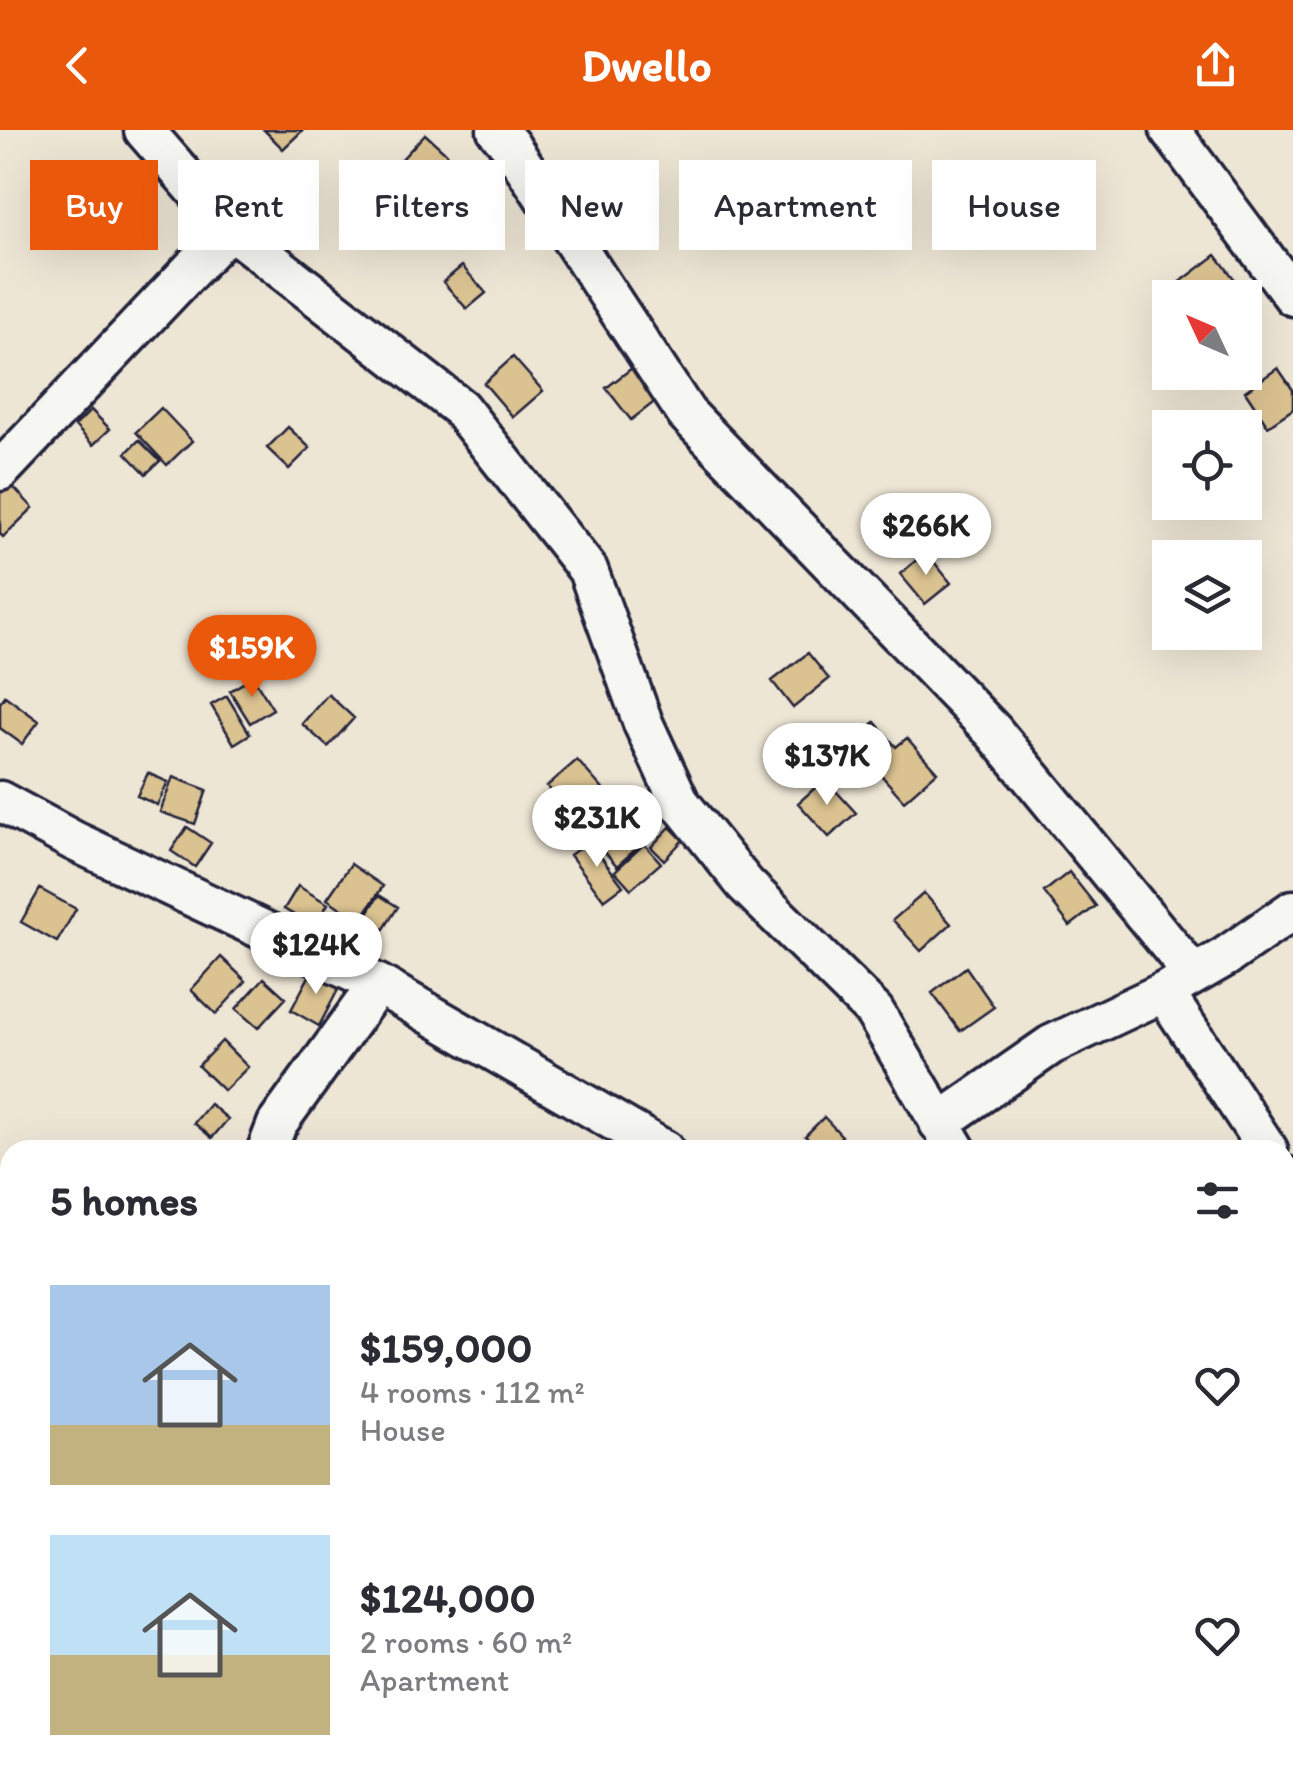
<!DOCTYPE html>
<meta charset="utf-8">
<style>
body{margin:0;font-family:Itim,sans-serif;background:#f7f7f7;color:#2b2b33;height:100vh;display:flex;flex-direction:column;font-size:38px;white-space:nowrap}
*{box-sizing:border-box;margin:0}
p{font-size:32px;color:#7c7c81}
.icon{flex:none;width:55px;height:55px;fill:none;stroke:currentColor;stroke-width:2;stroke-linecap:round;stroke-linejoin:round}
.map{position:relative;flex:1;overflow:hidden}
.panel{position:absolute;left:0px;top:1010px;width:1295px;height:642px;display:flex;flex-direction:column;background:#fff;border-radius:30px 30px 0 0;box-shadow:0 10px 40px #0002}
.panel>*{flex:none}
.top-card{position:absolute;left:30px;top:30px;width:1235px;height:90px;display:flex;gap:20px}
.needle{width:65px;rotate:314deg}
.buttons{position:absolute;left:1152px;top:150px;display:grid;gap:20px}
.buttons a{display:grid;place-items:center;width:110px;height:110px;border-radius:0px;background:#fff;box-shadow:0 10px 40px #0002;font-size:50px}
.price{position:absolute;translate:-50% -85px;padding:0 22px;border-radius:35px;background:#fff;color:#222;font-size:32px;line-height:65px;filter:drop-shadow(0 2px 5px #0008)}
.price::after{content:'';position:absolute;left:50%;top:60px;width:30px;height:22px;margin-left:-15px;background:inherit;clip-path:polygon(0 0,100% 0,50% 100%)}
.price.selected{background:#ea580c;color:#fff}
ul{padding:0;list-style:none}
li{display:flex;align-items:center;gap:30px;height:250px;padding:0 50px}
li span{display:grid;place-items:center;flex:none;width:280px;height:200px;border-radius:0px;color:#555}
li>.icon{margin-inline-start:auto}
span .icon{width:120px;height:120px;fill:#fffc;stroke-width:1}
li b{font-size:42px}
h2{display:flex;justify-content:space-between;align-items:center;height:120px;padding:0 50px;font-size:42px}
.tag{padding:0 35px;border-radius:0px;background:#fff;box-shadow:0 10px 40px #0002;font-size:35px;line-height:90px}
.tag.selected{background:#ea580c;color:#fff}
header{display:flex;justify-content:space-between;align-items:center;height:130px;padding:0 50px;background:#ea580c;color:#fff;font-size:45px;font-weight:700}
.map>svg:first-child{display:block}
</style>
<header><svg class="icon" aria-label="back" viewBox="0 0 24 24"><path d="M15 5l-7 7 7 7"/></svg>Dwello<svg class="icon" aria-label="share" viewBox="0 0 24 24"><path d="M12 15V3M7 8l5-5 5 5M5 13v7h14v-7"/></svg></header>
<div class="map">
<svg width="1293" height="1651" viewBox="0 0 1293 1651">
<rect width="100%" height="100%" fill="#eee6d5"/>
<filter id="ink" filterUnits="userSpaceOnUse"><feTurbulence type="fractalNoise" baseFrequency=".01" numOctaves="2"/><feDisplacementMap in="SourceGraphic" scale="20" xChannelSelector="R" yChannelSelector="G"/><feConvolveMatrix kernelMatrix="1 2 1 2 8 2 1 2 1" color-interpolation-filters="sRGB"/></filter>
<g filter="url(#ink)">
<path fill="#dbc291" stroke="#22223b" stroke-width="2.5" d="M 264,0 L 303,0 L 283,19 Z
M 425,4 L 457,33 L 434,58 L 402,29 Z
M 1216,125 L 1239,155 L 1224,168 L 1177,168 L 1171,159 Z
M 462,136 L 486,163 L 467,179 L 443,152 Z
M 513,227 L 543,261 L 513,287 L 484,253 Z
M 632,238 L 657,270 L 631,290 L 606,258 Z
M 1278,238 L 1293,260 L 1293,279 L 1268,296 L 1245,261 Z
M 161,278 L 192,311 L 167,335 L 136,302 Z
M 91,280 L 110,299 L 93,315 L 75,296 Z
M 288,297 L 310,318 L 289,339 L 267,318 Z
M 139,310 L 160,331 L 146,344 L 126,323 Z
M 5,348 L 33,378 L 3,407 L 0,404 L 0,353 Z
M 926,422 L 951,453 L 925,474 L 900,444 Z
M 808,523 L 829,549 L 793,578 L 772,551 Z
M 253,547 L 273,579 L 250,593 L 230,561 Z
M 328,564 L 354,588 L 328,617 L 302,594 Z
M 5,566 L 39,591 L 22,614 L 0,598 L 0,573 Z
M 227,566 L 250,604 L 234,614 L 211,575 Z
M 875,592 L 896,617 L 907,608 L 937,642 L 904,671 L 852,612 Z
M 577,630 L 647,709 L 617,736 L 547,656 Z
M 148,643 L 168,652 L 157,675 L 137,666 Z
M 173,647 L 207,660 L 195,694 L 160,682 Z
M 825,649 L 856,683 L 829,707 L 798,673 Z
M 187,697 L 211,713 L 195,737 L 171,721 Z
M 670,697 L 683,710 L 664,730 L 651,717 Z
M 589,711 L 623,756 L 604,770 L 570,725 Z
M 644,714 L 661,733 L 631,759 L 615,741 Z
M 351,734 L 383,756 L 360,791 L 327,769 Z
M 1069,742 L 1096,776 L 1070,796 L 1044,762 Z
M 298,756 L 328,774 L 314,797 L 284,779 Z
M 40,759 L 76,779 L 57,812 L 21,792 Z
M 924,763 L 951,794 L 921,821 L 893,790 Z
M 379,765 L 398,777 L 382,802 L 364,789 Z
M 221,827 L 246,851 L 216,884 L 191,860 Z
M 966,837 L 994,877 L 960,901 L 932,863 Z
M 313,839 L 341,854 L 319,896 L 291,880 Z
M 264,848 L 286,868 L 258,898 L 236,879 Z
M 222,911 L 248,937 L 224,961 L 198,936 Z
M 210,974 L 228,989 L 212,1008 L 194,993 Z
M 824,987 L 842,1006 L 828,1020 L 819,1020 L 805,1006 Z
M 248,1642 L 275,1642 L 282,1651 L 244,1651 L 241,1648 Z
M 438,1642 L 467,1642 L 476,1651 L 430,1651 Z"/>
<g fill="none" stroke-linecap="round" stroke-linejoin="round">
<g stroke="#22223b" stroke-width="45">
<path id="minor" d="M 144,0 L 230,99 L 460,278 L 588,440 L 643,593 L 680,673 L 745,754 L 874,881 L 956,1020
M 497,0 L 510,15 L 686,283 L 994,602 L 1193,844
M 1170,0 L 1293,166
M 0,341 L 230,99
M 0,671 L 74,711 L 378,854 L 664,1020
M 1164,862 L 1268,1020
M 939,993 L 1051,915 L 1164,862 L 1225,827 L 1293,780
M 267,1020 L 277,994 L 378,854
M 1285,1046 L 1293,1058
M 1285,1343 L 1293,1340
M 0,1470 L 10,1476
M 1285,1500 L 1293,1510
M 202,1642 L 210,1651
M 532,1642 L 539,1651
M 824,1642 L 833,1651
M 1040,1642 L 1049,1651
M 338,1651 L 351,1642"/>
</g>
<use href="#minor" stroke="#f6f6f2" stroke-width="38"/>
</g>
</g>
</svg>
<div class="buttons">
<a><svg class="needle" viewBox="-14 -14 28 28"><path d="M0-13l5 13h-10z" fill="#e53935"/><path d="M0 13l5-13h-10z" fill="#7c7c81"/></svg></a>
<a><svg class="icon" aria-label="locate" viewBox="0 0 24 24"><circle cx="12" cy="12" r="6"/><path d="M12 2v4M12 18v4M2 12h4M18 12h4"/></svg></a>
<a><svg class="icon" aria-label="layers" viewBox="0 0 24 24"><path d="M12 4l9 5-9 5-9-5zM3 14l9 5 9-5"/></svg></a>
</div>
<b class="price" style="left:926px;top:448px">$266K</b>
<b class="price selected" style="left:252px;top:570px">$159K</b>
<b class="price" style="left:827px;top:678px">$137K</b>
<b class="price" style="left:597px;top:740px">$231K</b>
<b class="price" style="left:316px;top:867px">$124K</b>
<div class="top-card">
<a class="tag selected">Buy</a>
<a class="tag">Rent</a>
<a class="tag">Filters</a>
<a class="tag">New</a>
<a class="tag">Apartment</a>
<a class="tag">House</a>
</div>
<section class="panel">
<h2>5 homes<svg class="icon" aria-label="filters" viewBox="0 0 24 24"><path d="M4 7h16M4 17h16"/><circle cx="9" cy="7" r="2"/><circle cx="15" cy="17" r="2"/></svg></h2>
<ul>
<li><span style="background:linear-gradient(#a9c7e8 70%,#c2b280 0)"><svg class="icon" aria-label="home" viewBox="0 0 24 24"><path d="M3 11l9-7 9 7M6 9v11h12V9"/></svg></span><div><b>$159,000</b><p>4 rooms · 112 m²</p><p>House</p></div><svg class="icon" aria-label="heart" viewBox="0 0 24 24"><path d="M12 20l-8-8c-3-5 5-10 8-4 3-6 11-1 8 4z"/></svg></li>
<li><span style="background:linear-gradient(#bfe0f5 60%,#c2b280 0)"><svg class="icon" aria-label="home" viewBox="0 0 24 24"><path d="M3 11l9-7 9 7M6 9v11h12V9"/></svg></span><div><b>$124,000</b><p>2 rooms · 60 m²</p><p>Apartment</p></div><svg class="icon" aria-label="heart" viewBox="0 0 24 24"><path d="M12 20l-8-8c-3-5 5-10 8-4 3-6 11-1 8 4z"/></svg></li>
</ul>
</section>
</div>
